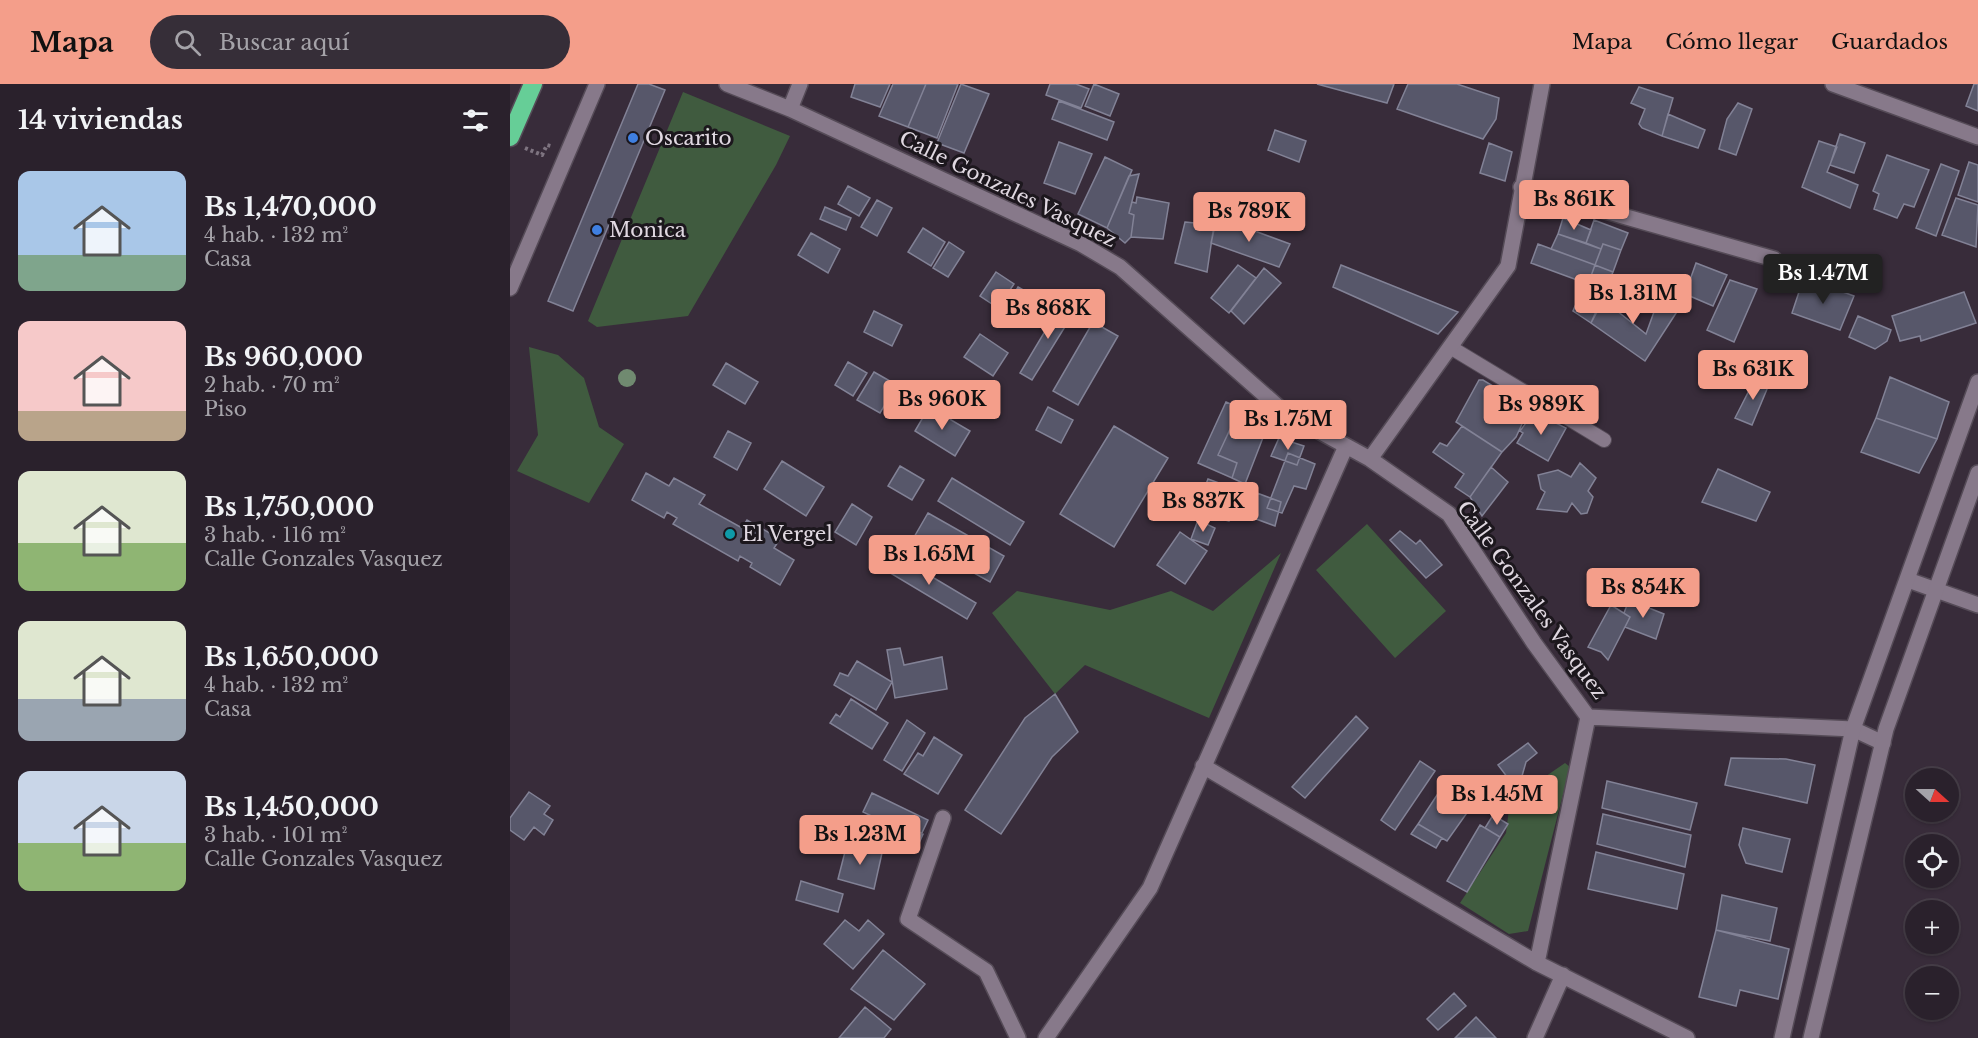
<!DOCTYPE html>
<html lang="es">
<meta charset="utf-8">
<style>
body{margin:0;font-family:"Libre Baskerville",serif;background:#362e38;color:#f1f3f6;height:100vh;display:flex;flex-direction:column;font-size:22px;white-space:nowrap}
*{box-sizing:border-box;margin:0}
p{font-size:20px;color:#a5a3a9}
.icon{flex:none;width:33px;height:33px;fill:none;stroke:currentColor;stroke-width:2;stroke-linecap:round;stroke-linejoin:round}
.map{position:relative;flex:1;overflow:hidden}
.drawer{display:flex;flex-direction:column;background:#2a212c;width:510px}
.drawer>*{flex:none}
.needle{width:39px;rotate:111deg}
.controls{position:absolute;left:1395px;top:684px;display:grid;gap:12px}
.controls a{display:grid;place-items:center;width:54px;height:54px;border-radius:50%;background:#2a212c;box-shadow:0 2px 4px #0004,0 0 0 2px #463e48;font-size:30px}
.price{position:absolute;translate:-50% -51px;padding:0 14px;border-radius:6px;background:#f49e8a;color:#111;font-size:20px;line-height:39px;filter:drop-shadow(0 2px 3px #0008)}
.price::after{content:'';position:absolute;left:50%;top:36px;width:18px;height:14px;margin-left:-9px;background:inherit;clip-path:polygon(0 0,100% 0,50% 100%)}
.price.on{background:#222;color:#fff}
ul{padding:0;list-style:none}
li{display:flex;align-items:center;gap:18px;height:150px;padding:0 18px}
li span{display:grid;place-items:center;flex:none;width:168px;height:120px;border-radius:12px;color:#555}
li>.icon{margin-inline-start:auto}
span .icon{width:72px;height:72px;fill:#fffc;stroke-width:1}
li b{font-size:26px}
h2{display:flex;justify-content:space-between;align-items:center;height:72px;padding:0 18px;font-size:26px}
header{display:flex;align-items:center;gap:36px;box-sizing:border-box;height:84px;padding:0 30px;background:#f49e8a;color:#111}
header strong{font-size:28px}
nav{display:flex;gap:33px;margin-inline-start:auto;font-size:21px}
.search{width:420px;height:54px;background:#362e38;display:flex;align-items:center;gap:15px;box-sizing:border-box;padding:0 21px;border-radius:33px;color:#a5a3a9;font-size:22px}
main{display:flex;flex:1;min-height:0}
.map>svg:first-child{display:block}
</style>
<header>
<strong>Mapa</strong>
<div class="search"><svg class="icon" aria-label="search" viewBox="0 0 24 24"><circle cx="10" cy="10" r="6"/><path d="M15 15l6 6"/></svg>Buscar aquí</div>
<nav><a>Mapa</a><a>Cómo llegar</a><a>Guardados</a></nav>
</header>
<main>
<section class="drawer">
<h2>14 viviendas<svg class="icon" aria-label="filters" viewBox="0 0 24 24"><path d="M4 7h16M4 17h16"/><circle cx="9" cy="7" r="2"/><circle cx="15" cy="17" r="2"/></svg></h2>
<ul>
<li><span style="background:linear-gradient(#a9c7e8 70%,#7fa58c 0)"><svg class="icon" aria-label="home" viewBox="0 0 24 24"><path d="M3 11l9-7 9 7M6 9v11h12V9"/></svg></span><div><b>Bs 1,470,000</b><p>4 hab. · 132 m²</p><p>Casa</p></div></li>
<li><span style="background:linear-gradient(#f6c9c9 75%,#b9a48a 0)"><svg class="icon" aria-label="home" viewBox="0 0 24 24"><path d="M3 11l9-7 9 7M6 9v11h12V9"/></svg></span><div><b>Bs 960,000</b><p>2 hab. · 70 m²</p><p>Piso</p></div></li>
<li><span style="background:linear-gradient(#dfe7d0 60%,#8fb573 0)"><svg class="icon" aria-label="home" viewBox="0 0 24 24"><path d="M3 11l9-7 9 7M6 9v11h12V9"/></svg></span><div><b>Bs 1,750,000</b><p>3 hab. · 116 m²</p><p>Calle Gonzales Vasquez</p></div></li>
<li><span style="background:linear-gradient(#dfe7d0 65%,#9aa5b1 0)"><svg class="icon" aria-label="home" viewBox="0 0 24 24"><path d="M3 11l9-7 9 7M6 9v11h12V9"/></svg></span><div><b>Bs 1,650,000</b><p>4 hab. · 132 m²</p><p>Casa</p></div></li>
<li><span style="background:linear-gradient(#c9d6e8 60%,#8fb573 0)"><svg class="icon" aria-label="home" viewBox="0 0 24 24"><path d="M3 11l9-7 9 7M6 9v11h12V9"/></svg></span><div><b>Bs 1,450,000</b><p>3 hab. · 101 m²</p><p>Calle Gonzales Vasquez</p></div></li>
</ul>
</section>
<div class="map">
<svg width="1468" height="954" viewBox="0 0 1468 954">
<rect width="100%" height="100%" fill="#382c3a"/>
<path fill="#405b3f" d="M 173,8 L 280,52 L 266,81 L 178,232 L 87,243 L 78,237 Z
M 19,263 L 48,271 L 74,294 L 89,343 L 114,360 L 79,419 L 7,387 L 28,351 Z
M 857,440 L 936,527 L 885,574 L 806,486 Z
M 771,469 L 699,634 L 575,581 L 545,610 L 482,529 L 507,507 L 600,526 L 661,507 L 703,527 Z
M 1055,679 L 1060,683 L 1018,847 L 999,850 L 950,819 L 996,749 L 1000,717 Z"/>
<path fill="#57576a" stroke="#828296" stroke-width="1.5" d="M 128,0 L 139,0 L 155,6 L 63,227 L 38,217 Z
M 345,0 L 380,0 L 370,23 L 341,13 Z
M 383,0 L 416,0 L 398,43 L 369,32 Z
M 416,0 L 448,0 L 427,54 L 398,43 Z
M 451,0 L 479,10 L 454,69 L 427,59 Z
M 540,0 L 566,0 L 579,5 L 571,24 L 536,11 Z
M 584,0 L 609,10 L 600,32 L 575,22 Z
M 807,0 L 884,0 L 877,19 Z
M 898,0 L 947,0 L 989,14 L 986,35 L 973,55 L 887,25 Z
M 1464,0 L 1468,0 L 1468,27 L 1456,22 Z
M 1129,3 L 1163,14 L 1152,52 L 1132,44 L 1129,40 L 1135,25 L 1121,19 Z
M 549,17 L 604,38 L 597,56 L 542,35 Z
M 1228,19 L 1242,25 L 1226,71 L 1209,65 L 1217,35 Z
M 1158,30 L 1195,46 L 1188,64 L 1152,52 Z
M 765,46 L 796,57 L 789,78 L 758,66 Z
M 1330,50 L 1355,59 L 1344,89 L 1320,81 Z
M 1309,57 L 1327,63 L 1317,88 L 1348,101 L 1340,124 L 1292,103 Z
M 549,58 L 582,70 L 565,110 L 534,99 Z
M 979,59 L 1002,68 L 995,97 L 970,89 Z
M 1377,71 L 1419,86 L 1404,123 L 1394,120 L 1387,134 L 1364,125 L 1369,110 L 1363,107 Z
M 595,73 L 622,86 L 597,144 L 568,130 Z
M 1459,78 L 1468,81 L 1468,118 L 1448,111 Z
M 1431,80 L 1449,87 L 1426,152 L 1406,144 Z
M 629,90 L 619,129 L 624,131 L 621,153 L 615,159 L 597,144 L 619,92 Z
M 338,102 L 360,114 L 349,132 L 328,120 Z
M 627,113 L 659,119 L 653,155 L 621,153 L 624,131 L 619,129 L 622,118 L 626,119 Z
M 1446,114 L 1468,121 L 1466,163 L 1432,151 Z
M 367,116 L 382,124 L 367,152 L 351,143 Z
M 315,123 L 341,134 L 336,146 L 310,135 Z
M 707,133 L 780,160 L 769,183 L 701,159 Z
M 1053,134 L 1081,146 L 1076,159 L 1048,150 Z
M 1084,136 L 1118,149 L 1111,166 L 1093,160 L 1091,165 L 1076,159 Z
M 675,138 L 704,141 L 697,188 L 665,179 Z
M 413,144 L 435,158 L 421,182 L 398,168 Z
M 301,149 L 330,165 L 318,189 L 288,171 Z
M 1048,150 L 1091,165 L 1085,181 L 1041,165 Z
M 439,158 L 454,168 L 438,193 L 423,184 Z
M 1028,160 L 1085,181 L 1078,200 L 1021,179 Z
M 1093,160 L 1111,166 L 1103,188 L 1085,181 Z
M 1186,179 L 1217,191 L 1203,222 L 1175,210 Z
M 728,181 L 746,194 L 719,229 L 701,214 Z
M 831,181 L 948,228 L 928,250 L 823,203 Z
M 1085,181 L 1103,188 L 1081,239 L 1063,227 L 1069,213 L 1073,214 Z
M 754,184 L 771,199 L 734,240 L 721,227 Z
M 486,188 L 504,200 L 488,224 L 470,212 Z
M 1220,196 L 1247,205 L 1224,258 L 1197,246 Z
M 1303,197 L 1344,212 L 1330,246 L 1282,229 L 1290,205 L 1299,207 Z
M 508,203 L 529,215 L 514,240 L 494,228 Z
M 1099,206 L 1113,212 L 1106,226 L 1136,250 L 1149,214 L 1170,223 L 1135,277 L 1081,239 Z
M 1454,208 L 1466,239 L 1411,257 L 1410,252 L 1390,257 L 1382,232 Z
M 553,217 L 566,225 L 522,296 L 510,289 Z
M 364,227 L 392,241 L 382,262 L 354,248 Z
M 1348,232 L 1381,246 L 1377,257 L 1365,265 L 1339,253 Z
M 583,238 L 608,252 L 568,321 L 543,307 Z
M 470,250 L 498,269 L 483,292 L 454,273 Z
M 338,278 L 357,289 L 343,312 L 325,301 Z
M 216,279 L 248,298 L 235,320 L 203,301 Z
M 364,288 L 387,301 L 370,329 L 347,316 Z
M 1246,293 L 1260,298 L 1242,341 L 1225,334 Z
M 1380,293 L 1439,318 L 1427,355 L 1366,334 Z
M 969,296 L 973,296 L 1014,321 L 1012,340 L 1006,353 L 992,368 L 946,338 Z
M 716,318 L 730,324 L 708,371 L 727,379 L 722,394 L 688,379 Z
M 419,323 L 460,347 L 445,372 L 405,347 Z
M 538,323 L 563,336 L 551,359 L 526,346 Z
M 1024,328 L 1056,344 L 1038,377 L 1007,359 L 1013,349 L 1010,347 Z
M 1366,334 L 1427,355 L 1409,389 L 1351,368 Z
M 723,339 L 754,351 L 735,400 L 722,394 L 727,379 L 708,371 Z
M 604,342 L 658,374 L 604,463 L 550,430 Z
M 952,342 L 992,368 L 960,413 L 945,403 L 954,390 L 923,368 L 930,359 L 937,362 Z
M 218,347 L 241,359 L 227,386 L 204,373 Z
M 769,354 L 794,362 L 787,381 L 761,372 Z
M 778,369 L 805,380 L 796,405 L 784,402 L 772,429 L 757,424 Z
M 272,377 L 314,403 L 296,432 L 254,405 Z
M 1070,379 L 1086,394 L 1078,407 L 1083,413 L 1077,429 L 1071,430 L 1062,419 L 1057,428 L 1027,425 L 1035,408 L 1031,405 L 1028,391 L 1048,386 L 1061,393 Z
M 390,382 L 414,396 L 402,416 L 378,402 Z
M 981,383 L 998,398 L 972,432 L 960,413 Z
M 1208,385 L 1260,408 L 1246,437 L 1192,418 Z
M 136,389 L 159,402 L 164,394 L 195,411 L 189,420 L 232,444 L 237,436 L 270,455 L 264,464 L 284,476 L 270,501 L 240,483 L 242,479 L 230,472 L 228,477 L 163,440 L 167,434 L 157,428 L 154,434 L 122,416 Z
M 442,394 L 514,438 L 500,461 L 428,417 Z
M 698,395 L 717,402 L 705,431 L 694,426 L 688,429 L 682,418 L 691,413 Z
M 719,404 L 730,408 L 719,437 L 708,434 Z
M 747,409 L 771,418 L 765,442 L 738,432 Z
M 342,420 L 362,433 L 346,461 L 325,448 Z
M 418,429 L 494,472 L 480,498 L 403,455 Z
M 688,436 L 705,444 L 698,461 L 681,455 Z
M 890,447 L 906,460 L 910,456 L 932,481 L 916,494 L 880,456 Z
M 670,448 L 697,467 L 675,500 L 647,481 Z
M 382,469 L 466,519 L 457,535 L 372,484 Z
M 1119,516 L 1154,530 L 1146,555 L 1115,543 L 1120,533 L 1114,529 Z
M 1101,521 L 1120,533 L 1098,576 L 1091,568 L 1078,563 Z
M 390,564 L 394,581 L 432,573 L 437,605 L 385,614 L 377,566 Z
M 347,577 L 382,598 L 366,626 L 324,601 L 330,589 L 338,592 Z
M 545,610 L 568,648 L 542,673 L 491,750 L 455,726 L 515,634 Z
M 341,615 L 378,639 L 362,665 L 320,639 L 326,630 L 330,633 Z
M 846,632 L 858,644 L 795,714 L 782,703 Z
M 397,636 L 415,649 L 392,687 L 374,676 Z
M 424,653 L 452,671 L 428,710 L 394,690 L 408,669 L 413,672 Z
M 1018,659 L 1027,669 L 1016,678 L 1012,692 L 1019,704 L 1010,710 L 988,681 Z
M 1221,674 L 1276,675 L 1305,681 L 1297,719 L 1215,701 Z
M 910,677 L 925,687 L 885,746 L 871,736 Z
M 1097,697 L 1187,719 L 1180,746 L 1092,724 Z
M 1026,707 L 1034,717 L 1026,724 L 1018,713 Z
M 19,708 L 40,722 L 34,730 L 43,736 L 34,751 L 24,743 L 14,756 L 0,746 L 0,734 Z
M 929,708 L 959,726 L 937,757 L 908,740 Z
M 362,709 L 418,736 L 409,755 L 353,728 Z
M 1093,730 L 1181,751 L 1175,783 L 1087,760 Z
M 983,731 L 998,740 L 990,753 L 975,744 Z
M 388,738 L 413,750 L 406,766 L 381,756 Z
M 908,740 L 932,754 L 926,764 L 901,750 Z
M 970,741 L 990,753 L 957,808 L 937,797 Z
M 1233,744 L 1280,755 L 1272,788 L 1236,779 L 1229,761 Z
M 337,760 L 372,769 L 364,805 L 328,795 Z
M 1086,768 L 1174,790 L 1167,825 L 1078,805 Z
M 291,797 L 333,810 L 328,828 L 286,816 Z
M 1212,811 L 1267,824 L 1260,857 L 1206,846 Z
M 335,836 L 349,847 L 358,836 L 374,850 L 343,885 L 314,860 Z
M 1206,846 L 1279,865 L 1268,915 L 1230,906 L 1226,922 L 1189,913 Z
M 373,866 L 415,900 L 384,936 L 341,905 Z
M 944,909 L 956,922 L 928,946 L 917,935 Z
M 355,923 L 381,945 L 374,954 L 329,954 Z
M 966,933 L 986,954 L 945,954 Z"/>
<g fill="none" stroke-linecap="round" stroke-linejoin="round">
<g stroke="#554b57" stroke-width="16">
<path id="lane" d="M 940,263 L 1094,356"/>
</g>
<g stroke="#554b57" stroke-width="18">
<path id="street" d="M 217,0 L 280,25 L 571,160 L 610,183 L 774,328 L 860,375 L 939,430 L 1024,559 L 1078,633 L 1343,645 L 1373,659
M 1323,0 L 1468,53
M 280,25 L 290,0
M 1011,103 L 1264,175
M 0,204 L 87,0
M 860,375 L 998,182 L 1032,0
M 1398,496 L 1468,521
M 693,682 L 1027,879 L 1177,954
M 433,734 L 398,835 L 476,887 L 508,954
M 1027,879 L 1078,633
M 536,954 L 640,804 L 836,362
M 1025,954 L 1053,891"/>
</g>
<g stroke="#554b57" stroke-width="18">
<path id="secondary" d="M 1272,954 L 1343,645 L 1468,298
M 1301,954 L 1376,645 L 1468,389"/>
</g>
<g stroke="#554b57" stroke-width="21">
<path id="highway" d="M 0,53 L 23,0"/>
</g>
<path stroke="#7e7480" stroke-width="4" stroke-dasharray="3 3" stroke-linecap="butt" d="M 15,64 L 32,71 L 37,61 L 41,62"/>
<use href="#lane" stroke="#87798a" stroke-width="14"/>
<use href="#street" stroke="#87798a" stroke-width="15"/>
<use href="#secondary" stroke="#87798a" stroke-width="15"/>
<use href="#highway" stroke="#66ce97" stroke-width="18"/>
</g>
<circle fill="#708a70" cx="117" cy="294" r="9"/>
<g fill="#3f7fe0" stroke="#1c171d" stroke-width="2">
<circle cx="123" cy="54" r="6"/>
<circle cx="87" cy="146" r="6"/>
</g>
<circle fill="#0f9aa8" stroke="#1c171d" stroke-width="2" cx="220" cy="450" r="6"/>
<g text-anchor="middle" stroke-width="6" stroke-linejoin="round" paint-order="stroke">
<g font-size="20" fill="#e0d8e1" stroke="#1c171d" text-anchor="start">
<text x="135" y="61">Oscarito</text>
<text x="99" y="153">Monica</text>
<text x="232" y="457">El Vergel</text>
</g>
<g font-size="20" fill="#e0d8e1" stroke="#1c171d">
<text transform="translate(498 105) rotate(26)" y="7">Calle Gonzales Vasquez</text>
<text transform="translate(1022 516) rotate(54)" y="7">Calle Gonzales Vasquez</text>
</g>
</g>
</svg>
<div class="controls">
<a><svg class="needle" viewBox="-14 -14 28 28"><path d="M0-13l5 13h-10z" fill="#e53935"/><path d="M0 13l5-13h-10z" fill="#a5a3a9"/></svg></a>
<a><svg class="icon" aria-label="locate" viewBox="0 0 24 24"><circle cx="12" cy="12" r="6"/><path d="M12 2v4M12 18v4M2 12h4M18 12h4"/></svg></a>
<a>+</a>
<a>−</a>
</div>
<b class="price" style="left:1064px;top:147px">Bs 861K</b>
<b class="price" style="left:739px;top:159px">Bs 789K</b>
<b class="price on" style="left:1313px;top:221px">Bs 1.47M</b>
<b class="price" style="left:1123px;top:241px">Bs 1.31M</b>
<b class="price" style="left:538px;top:256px">Bs 868K</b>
<b class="price" style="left:1243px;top:317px">Bs 631K</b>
<b class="price" style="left:432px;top:347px">Bs 960K</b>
<b class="price" style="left:1031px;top:352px">Bs 989K</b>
<b class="price" style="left:778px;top:367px">Bs 1.75M</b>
<b class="price" style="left:693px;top:449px">Bs 837K</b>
<b class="price" style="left:419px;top:502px">Bs 1.65M</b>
<b class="price" style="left:1133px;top:535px">Bs 854K</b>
<b class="price" style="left:987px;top:742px">Bs 1.45M</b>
<b class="price" style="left:350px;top:782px">Bs 1.23M</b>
</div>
</main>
